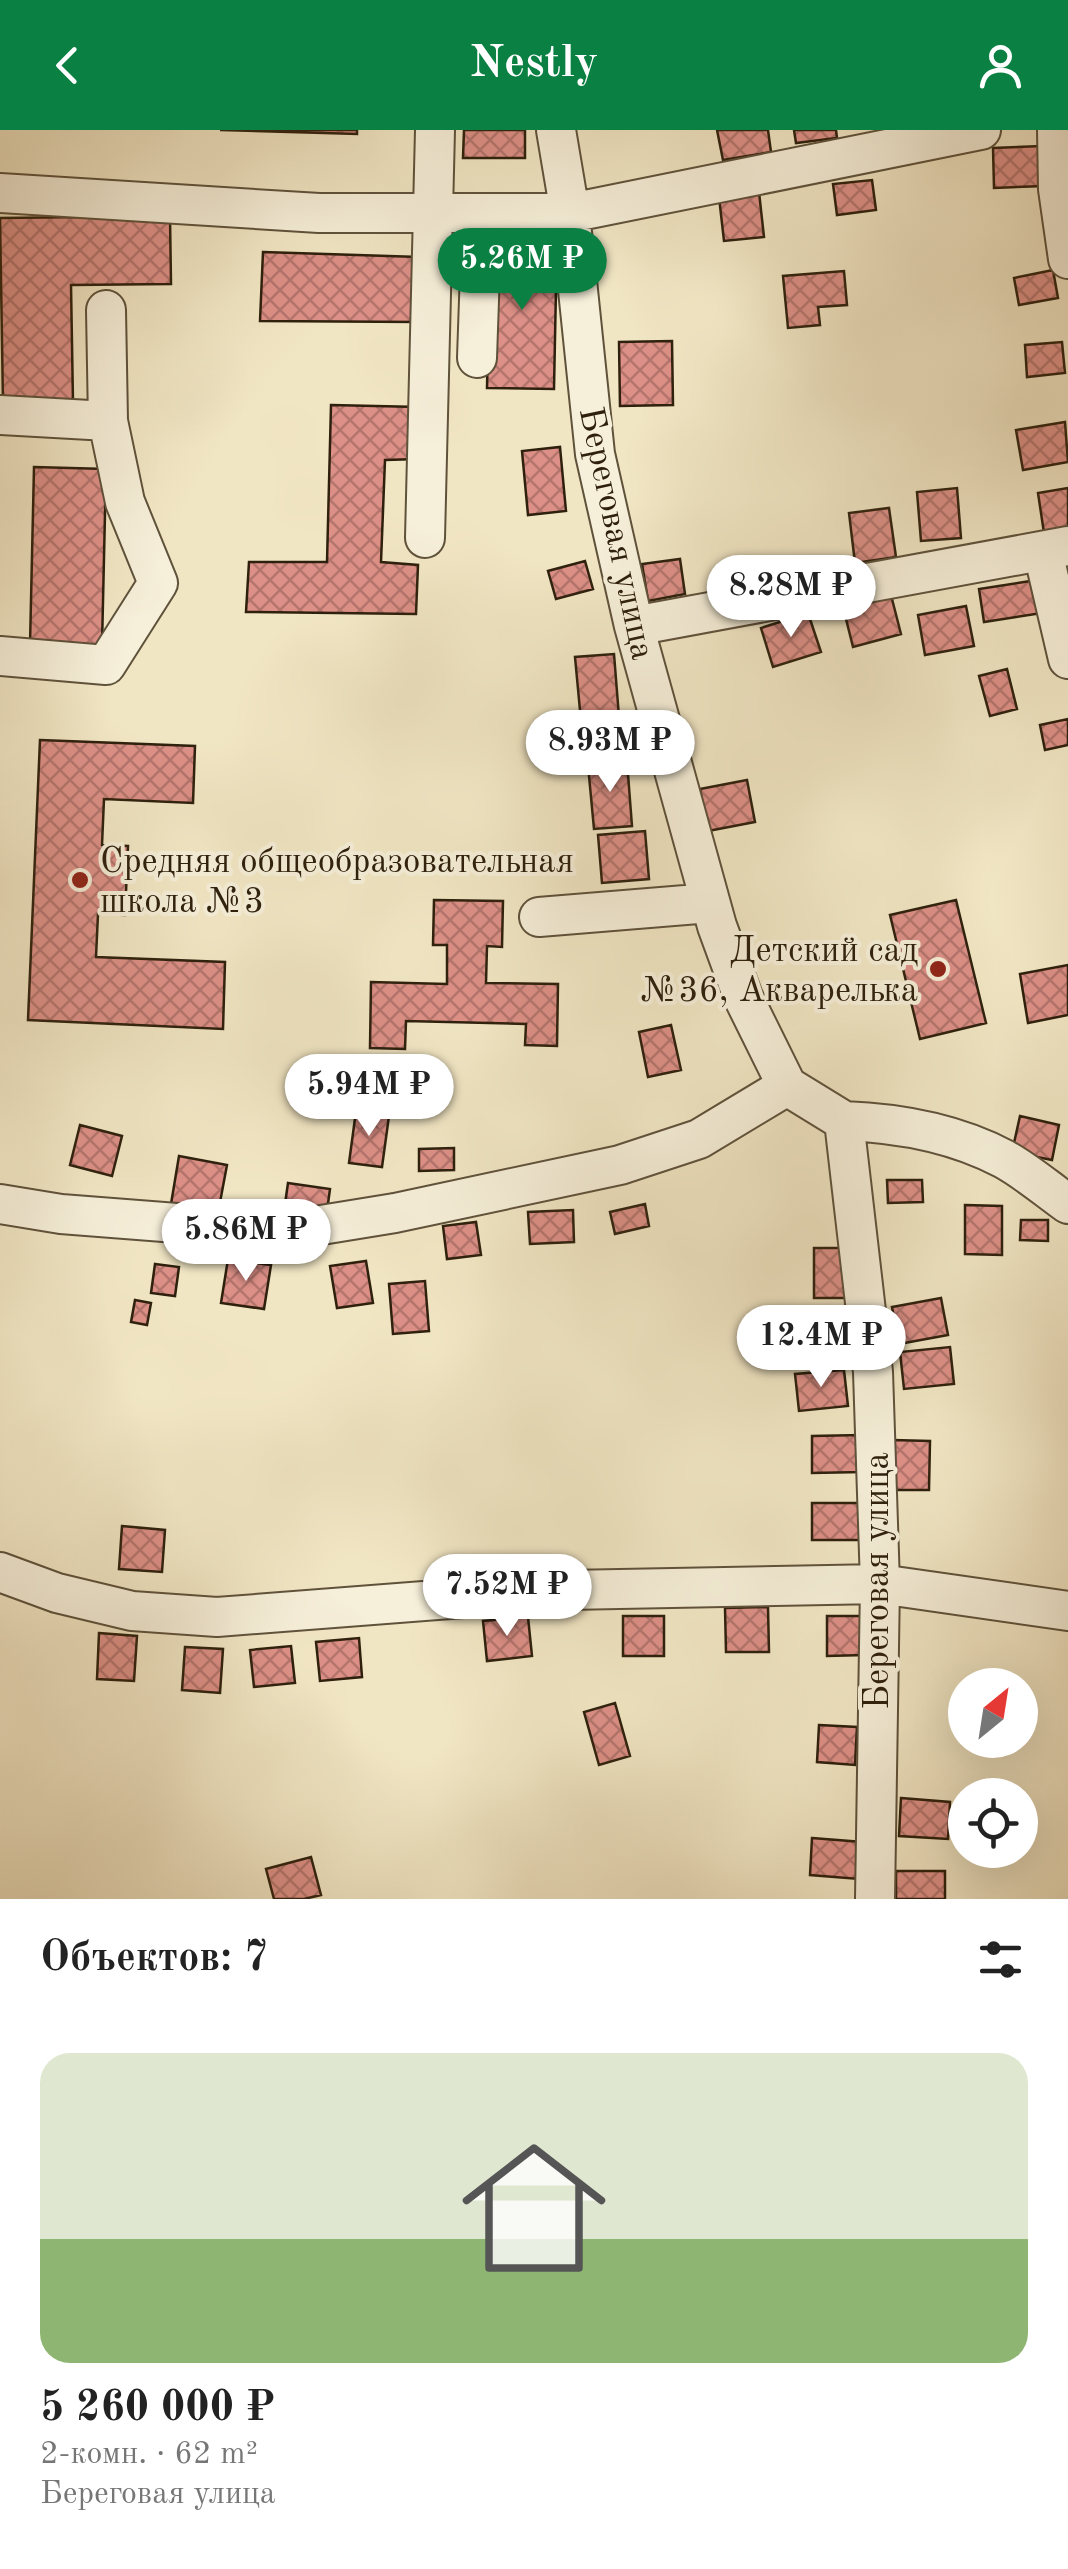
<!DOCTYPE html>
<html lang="ru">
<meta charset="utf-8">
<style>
body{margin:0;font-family:"Old Standard TT",serif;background:#f2f2f2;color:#222;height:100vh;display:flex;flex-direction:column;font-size:38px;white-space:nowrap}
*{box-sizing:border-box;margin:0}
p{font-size:32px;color:#767676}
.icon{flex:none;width:55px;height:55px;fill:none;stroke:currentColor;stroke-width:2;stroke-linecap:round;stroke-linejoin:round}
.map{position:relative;height:1769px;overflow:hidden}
.sheet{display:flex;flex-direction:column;background:#fff;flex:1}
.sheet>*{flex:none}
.needle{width:65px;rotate:30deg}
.tools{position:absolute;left:948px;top:1538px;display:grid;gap:20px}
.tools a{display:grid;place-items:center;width:90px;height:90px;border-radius:50%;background:#fff;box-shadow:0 10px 40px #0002;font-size:50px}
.price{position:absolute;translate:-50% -85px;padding:0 22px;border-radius:35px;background:#fff;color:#222;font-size:32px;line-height:65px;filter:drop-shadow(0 2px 5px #0008)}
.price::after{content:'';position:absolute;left:50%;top:60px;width:30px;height:22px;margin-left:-15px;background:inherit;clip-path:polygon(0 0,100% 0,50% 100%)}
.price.selected{background:#0b8043;color:#fff}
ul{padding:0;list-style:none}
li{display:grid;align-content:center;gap:20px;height:530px;padding:0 40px}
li+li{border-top:2px solid #e0e0e0}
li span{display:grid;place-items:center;height:310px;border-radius:30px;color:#555}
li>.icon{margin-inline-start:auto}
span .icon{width:180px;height:180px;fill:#fffc;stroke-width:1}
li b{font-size:42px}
h2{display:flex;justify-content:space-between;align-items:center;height:120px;padding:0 40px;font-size:42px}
header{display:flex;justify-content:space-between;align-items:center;height:130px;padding:0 40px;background:#0b8043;color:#fff;font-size:45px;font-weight:800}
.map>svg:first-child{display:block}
</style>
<header><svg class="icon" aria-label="back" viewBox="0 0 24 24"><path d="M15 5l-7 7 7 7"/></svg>Nestly<svg class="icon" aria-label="person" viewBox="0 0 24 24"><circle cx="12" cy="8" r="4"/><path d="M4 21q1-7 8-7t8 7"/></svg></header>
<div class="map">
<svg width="1068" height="1769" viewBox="0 0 1068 1769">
<defs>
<pattern id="building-cross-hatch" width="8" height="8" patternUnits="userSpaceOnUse" patternTransform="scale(2.5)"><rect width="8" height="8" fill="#dd9087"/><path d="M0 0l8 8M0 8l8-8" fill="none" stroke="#b4756d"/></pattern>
</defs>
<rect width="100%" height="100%" fill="#f1e6c4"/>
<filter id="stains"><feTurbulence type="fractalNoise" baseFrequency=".002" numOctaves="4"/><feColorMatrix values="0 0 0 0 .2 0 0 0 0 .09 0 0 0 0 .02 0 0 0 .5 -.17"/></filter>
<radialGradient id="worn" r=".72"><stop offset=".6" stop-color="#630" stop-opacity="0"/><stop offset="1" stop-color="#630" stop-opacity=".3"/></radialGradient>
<path fill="url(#building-cross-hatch)" stroke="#2e200d" stroke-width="2.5" d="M 220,0 L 357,0 L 357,4 Z
M 464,0 L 525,0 L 525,28 L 463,28 Z
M 717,0 L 768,0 L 771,22 L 723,30 Z
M 794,0 L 836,0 L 837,8 L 796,13 Z
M 1042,16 L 1044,56 L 994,58 L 993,18 Z
M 872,50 L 876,80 L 837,85 L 833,54 Z
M 759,62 L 764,107 L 724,111 L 719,67 Z
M 170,86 L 171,154 L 71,155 L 73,272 L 3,273 L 0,88 Z
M 490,106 L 557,108 L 554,259 L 487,258 Z
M 263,122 L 419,127 L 417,192 L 260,191 Z
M 1053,140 L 1058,168 L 1019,175 L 1014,148 Z
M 844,141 L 847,175 L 818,177 L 820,195 L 788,198 L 783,146 Z
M 672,211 L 673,275 L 620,276 L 619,212 Z
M 1062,212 L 1065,243 L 1027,247 L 1025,215 Z
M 331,275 L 419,277 L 418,329 L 385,330 L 381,432 L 418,435 L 416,484 L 246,482 L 249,432 L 327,432 Z
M 1065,292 L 1068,332 L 1023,340 L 1016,300 Z
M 560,317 L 566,381 L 528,385 L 522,321 Z
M 34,337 L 106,339 L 102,516 L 30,515 Z
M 957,358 L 961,408 L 921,411 L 917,362 Z
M 1068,358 L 1068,399 L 1044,403 L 1038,363 Z
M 889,378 L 896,427 L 855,433 L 849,383 Z
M 680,429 L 685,464 L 648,471 L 642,434 Z
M 585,431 L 593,459 L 556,469 L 548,441 Z
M 1037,450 L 1042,483 L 984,492 L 979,459 Z
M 891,465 L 901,504 L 853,517 L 843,477 Z
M 966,476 L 974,516 L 925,525 L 918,485 Z
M 808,483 L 821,522 L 773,537 L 761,498 Z
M 614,524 L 619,587 L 581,591 L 575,527 Z
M 1007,539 L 1017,579 L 990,586 L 979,546 Z
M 1068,589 L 1068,615 L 1045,620 L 1040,595 Z
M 40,610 L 195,616 L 193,673 L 104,669 L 102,715 L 128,716 L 125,785 L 98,784 L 96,827 L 225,832 L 223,899 L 28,890 Z
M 627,631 L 632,696 L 594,699 L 588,635 Z
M 747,650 L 755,692 L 708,701 L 700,659 Z
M 645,701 L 649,749 L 602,753 L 598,705 Z
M 434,770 L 503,771 L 502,817 L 487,816 L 486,853 L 558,854 L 557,916 L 525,915 L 526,894 L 406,891 L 405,919 L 370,918 L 371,852 L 447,854 L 447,815 L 433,815 Z
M 956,770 L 986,893 L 920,909 L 890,785 Z
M 1068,835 L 1068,885 L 1028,893 L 1020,844 Z
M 671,895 L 681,940 L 648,947 L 639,902 Z
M 356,981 L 389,986 L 382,1037 L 349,1033 Z
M 1020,986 L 1059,995 L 1052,1030 L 1012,1022 Z
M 80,995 L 122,1006 L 112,1046 L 70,1035 Z
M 454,1018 L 454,1040 L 419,1041 L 419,1019 Z
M 179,1026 L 227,1035 L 218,1083 L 171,1074 Z
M 887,1050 L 922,1050 L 923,1072 L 888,1073 Z
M 288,1053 L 330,1059 L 327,1081 L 285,1074 Z
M 645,1074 L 649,1096 L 615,1104 L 610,1082 Z
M 965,1075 L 1002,1076 L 1002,1125 L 965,1124 Z
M 573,1080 L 574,1112 L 530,1114 L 528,1082 Z
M 1021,1090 L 1048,1090 L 1048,1111 L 1020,1110 Z
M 476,1092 L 481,1125 L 447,1129 L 443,1096 Z
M 814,1118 L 851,1118 L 851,1168 L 814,1168 Z
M 228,1129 L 271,1135 L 264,1179 L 221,1173 Z
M 366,1131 L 373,1173 L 337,1178 L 330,1136 Z
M 155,1134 L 179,1137 L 175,1166 L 151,1163 Z
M 425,1151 L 429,1201 L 393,1204 L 389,1154 Z
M 941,1168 L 948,1205 L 899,1214 L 892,1177 Z
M 135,1170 L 151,1173 L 147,1195 L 131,1192 Z
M 806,1190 L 855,1190 L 855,1227 L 806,1227 Z
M 950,1217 L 954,1254 L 904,1259 L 900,1222 Z
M 844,1240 L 848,1276 L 799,1281 L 795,1244 Z
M 861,1305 L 862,1342 L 812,1343 L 812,1306 Z
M 892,1310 L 930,1311 L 929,1360 L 892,1360 Z
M 812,1373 L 861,1373 L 861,1410 L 812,1410 Z
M 122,1396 L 165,1400 L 162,1442 L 119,1439 Z
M 768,1477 L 769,1522 L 726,1522 L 725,1478 Z
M 623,1486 L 664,1486 L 664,1526 L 623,1526 Z
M 827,1486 L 865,1486 L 865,1525 L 827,1526 Z
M 528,1487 L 532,1526 L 487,1531 L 483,1491 Z
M 99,1503 L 137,1506 L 134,1551 L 97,1549 Z
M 359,1508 L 362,1547 L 320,1551 L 316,1512 Z
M 291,1516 L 295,1553 L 254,1557 L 250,1520 Z
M 185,1517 L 223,1519 L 220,1563 L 182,1560 Z
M 615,1573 L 630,1626 L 599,1635 L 584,1582 Z
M 819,1595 L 857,1597 L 855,1635 L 817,1632 Z
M 901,1668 L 950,1672 L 948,1709 L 899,1706 Z
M 812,1708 L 862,1712 L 859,1749 L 810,1745 Z
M 311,1727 L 321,1765 L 304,1769 L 274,1769 L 266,1739 Z
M 896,1741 L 945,1741 L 945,1769 L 896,1769 Z"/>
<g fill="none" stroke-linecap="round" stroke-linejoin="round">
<g stroke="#5f523b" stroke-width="42">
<path id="minor" d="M 556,0 L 570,83 L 595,324 L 634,496 L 717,796 L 743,867 L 787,956 L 844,991 L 873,1242 L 880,1454 L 875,1769
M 1057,0 L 1058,59 L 1068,129
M 0,63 L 319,83 L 570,83 L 981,0
M 106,180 L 108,291
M 477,228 L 482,83
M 0,285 L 108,291 L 125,372 L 158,453 L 106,535 L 0,526
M 425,408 L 435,0
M 1043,422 L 1068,529
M 634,496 L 1068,416
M 539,787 L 710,773
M 844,991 C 899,993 955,1003 1004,1029 C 1026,1041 1047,1059 1068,1074
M 0,1074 L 61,1084 L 228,1097 L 315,1096 L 395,1083 L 620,1035 L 699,1009 L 787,956
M 0,1442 L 57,1463 L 132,1481 L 217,1487 L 567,1460 L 880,1454 L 1068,1481"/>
</g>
<use href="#minor" stroke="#f6efd9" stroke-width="38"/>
</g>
<g fill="#8f2418" stroke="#f6efd9" stroke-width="4">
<circle cx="80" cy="750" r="10"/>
<circle cx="938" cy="839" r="10"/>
</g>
<g text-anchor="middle" stroke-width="8" stroke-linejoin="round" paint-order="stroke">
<g font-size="35" fill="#2e200d" stroke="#f6efd9">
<text transform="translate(618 403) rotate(78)" y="12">Береговая улица</text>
<text transform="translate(876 1451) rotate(-90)" y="12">Береговая улица</text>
</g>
<g font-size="35" fill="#2e200d" stroke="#f6efd9" text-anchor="start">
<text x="100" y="742">Средняя общеобразовательная<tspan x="100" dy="40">школа №3</tspan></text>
<text x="918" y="831" text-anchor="end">Детский сад<tspan x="918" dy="40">№36, Акварелька</tspan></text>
</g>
</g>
<rect width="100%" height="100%" filter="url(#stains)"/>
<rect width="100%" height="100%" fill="url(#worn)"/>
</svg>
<div class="tools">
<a><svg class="needle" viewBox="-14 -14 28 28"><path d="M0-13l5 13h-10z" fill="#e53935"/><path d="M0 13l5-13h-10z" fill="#767676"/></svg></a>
<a><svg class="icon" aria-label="locate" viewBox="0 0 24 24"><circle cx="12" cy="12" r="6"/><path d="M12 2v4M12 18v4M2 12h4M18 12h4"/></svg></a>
</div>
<b class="price selected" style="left:522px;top:183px">5.26M ₽</b>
<b class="price" style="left:791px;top:510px">8.28M ₽</b>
<b class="price" style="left:610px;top:665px">8.93M ₽</b>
<b class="price" style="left:369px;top:1009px">5.94M ₽</b>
<b class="price" style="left:246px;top:1154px">5.86M ₽</b>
<b class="price" style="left:821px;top:1260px">12.4M ₽</b>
<b class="price" style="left:507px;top:1509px">7.52M ₽</b>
</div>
<section class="sheet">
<h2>Объектов: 7<svg class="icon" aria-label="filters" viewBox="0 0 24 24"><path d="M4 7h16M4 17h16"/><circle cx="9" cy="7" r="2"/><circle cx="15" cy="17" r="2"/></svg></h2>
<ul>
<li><span style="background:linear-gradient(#dfe7d0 60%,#8fb573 0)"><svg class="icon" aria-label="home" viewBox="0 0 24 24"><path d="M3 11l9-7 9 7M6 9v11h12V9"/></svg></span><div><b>5 260 000 ₽</b><p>2-комн. · 62 m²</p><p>Береговая улица</p></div></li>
</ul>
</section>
